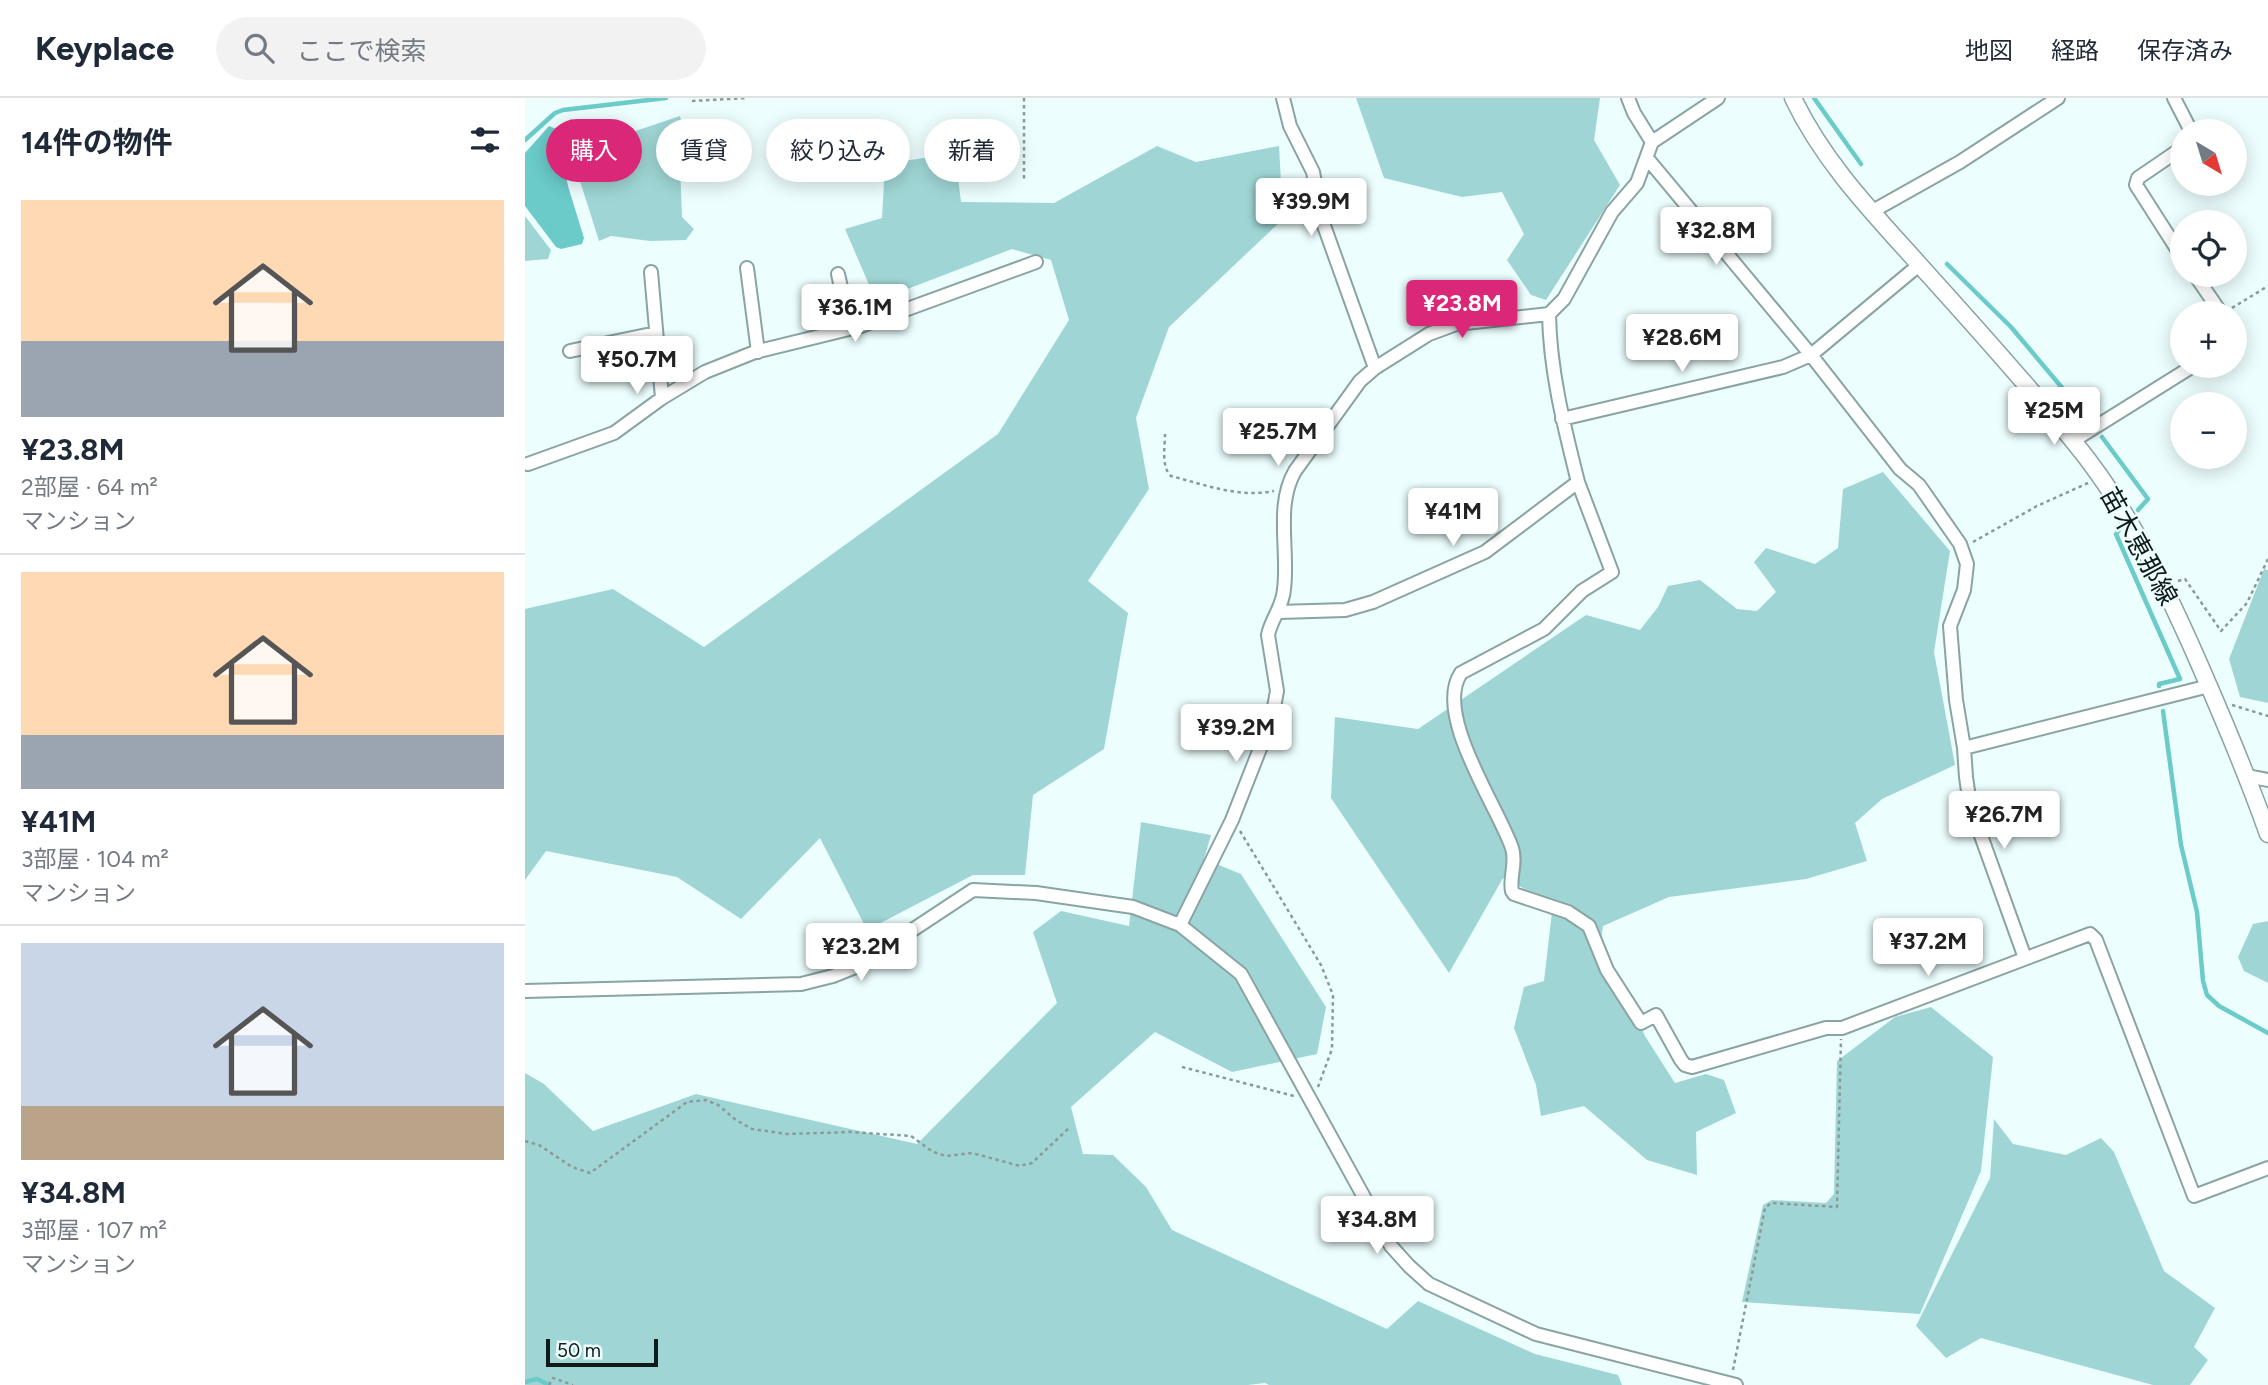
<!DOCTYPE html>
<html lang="ja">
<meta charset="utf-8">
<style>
body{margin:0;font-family:Figtree,"Noto Sans JP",sans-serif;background:#f2f2f3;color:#1f2937;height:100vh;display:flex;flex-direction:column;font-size:26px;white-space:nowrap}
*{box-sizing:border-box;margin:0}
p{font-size:23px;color:#747a83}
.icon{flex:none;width:38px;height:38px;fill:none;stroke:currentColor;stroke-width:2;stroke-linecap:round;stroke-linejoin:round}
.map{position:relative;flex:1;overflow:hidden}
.drawer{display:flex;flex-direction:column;background:#fff;width:525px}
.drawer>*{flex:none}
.guide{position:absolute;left:21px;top:21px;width:665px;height:63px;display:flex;gap:14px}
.needle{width:46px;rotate:142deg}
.fabs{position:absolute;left:1645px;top:21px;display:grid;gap:14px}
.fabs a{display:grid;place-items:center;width:77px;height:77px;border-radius:50%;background:#fff;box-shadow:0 4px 18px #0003;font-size:35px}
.scale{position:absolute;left:21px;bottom:18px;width:112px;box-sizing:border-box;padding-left:7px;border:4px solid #0f1a19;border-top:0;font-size:19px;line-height:24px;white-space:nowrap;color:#0f1a19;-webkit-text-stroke:5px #edfefe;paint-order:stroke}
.price{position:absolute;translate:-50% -60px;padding:0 16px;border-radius:7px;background:#fff;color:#222;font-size:23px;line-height:46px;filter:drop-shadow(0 2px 4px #0008)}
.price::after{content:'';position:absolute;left:50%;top:42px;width:21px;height:16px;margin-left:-10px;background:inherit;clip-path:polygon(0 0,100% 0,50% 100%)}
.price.on{background:#db2777;color:#fff}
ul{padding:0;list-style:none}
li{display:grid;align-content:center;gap:14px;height:371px;padding:0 21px}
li+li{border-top:2px solid #e0e1e3}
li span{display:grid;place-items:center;height:217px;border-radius:0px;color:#555}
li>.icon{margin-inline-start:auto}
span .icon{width:126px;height:126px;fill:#fffc;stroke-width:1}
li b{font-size:30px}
h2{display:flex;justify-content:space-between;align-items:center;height:84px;padding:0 21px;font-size:30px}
.tag{padding:0 24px;border-radius:32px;background:#fff;box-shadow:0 4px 18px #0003;font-size:24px;line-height:63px}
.tag.on{background:#db2777;color:#fff}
header{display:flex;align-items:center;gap:42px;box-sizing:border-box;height:98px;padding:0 35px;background:#fff;border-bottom:2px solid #e0e1e3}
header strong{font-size:33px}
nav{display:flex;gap:38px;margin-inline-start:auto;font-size:24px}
.search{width:490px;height:63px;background:#f2f2f3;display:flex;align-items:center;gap:18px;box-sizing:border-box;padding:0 24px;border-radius:38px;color:#747a83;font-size:26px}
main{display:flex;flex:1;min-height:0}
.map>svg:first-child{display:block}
</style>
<header>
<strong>Keyplace</strong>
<div class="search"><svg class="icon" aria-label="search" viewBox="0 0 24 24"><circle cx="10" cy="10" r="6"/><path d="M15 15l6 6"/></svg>ここで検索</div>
<nav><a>地図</a><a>経路</a><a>保存済み</a></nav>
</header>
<main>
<section class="drawer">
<h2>14件の物件<svg class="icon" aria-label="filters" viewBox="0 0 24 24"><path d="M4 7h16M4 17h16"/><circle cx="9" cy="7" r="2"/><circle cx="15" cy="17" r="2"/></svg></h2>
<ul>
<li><span style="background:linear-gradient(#ffd9b3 65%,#9aa5b1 0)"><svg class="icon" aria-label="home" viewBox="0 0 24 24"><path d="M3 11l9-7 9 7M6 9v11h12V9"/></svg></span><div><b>¥23.8M</b><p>2部屋 · 64 m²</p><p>マンション</p></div></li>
<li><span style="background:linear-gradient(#ffd9b3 75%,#9aa5b1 0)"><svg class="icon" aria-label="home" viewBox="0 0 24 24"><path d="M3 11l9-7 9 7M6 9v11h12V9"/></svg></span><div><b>¥41M</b><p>3部屋 · 104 m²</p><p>マンション</p></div></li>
<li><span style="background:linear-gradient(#c9d6e8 75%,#b9a48a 0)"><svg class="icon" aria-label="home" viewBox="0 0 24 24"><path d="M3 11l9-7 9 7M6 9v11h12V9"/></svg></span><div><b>¥34.8M</b><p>3部屋 · 107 m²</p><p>マンション</p></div></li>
</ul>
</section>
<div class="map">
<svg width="1743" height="1287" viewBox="0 0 1743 1287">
<rect width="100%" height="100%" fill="#edfefe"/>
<path fill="#9fd6d5" d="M 831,0 L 1075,0 L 1069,42 L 1095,87 L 1021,202 L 1006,197 L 982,162 L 999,136 L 977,94 L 937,99 L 859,80 Z
M 155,18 L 163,51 L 155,68 L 157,119 L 169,131 L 161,142 L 125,143 L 86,138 L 74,143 L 37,26 L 46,21 L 62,37 L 66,48 Z
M 632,48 L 671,64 L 754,48 L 758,121 L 644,229 L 611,320 L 624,391 L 563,483 L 603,515 L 579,651 L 508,697 L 500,777 L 448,777 L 342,832 L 295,740 L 216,821 L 152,779 L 21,753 L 0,782 L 0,511 L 88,491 L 179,549 L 473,336 L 544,222 L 526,162 L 487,151 L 351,203 L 320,131 L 357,120 L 360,66 L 430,55 L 436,104 L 529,105 Z
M 0,118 L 26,152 L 23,161 L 0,163 Z
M 1358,374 L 1425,453 L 1409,554 L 1430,667 L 1357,701 L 1330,725 L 1342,763 L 1281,781 L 1144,799 L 1078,828 L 1076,842 L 1120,938 L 1150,985 L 1181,976 L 1199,982 L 1211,1015 L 1171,1034 L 1172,1077 L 1122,1062 L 1059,1008 L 1016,1018 L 1011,987 L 989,930 L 999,889 L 1019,883 L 1028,805 L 978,780 L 924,875 L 806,700 L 810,619 L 893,631 L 1061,517 L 1115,532 L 1133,509 L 1143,488 L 1175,482 L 1212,511 L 1232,513 L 1251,494 L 1229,464 L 1241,450 L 1290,466 L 1313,450 L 1318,391 Z
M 1739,471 L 1743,472 L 1743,605 L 1715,599 L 1704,561 Z
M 616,724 L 686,737 L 679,761 L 716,776 L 801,909 L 792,956 L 707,974 L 630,934 L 546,1009 L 558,1056 L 588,1057 L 621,1089 L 647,1132 L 862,1231 L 893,1203 L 1010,1256 L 1093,1277 L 1097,1287 L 744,1287 L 740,1285 L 723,1287 L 0,1287 L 0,975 L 19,986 L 68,1033 L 171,996 L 392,1046 L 532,905 L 508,834 L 536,813 L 604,828 Z
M 1743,823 L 1743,885 L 1719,873 L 1713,859 L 1728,826 Z
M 1406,909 L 1468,959 L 1456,1073 L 1395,1216 L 1217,1204 L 1238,1107 L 1247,1102 L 1301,1105 L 1309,1096 L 1312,963 L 1370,919 Z
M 1469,1021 L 1488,1046 L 1541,1057 L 1576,1040 L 1589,1054 L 1639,1173 L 1690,1210 L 1669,1249 L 1683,1262 L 1665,1287 L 1628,1287 L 1456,1240 L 1421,1260 L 1391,1228 L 1465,1080 Z"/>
<path fill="#6acbc9" d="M 24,28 L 29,30 L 32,34 L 43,88 L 59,140 L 57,146 L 36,151 L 31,149 L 0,108 L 0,55 Z"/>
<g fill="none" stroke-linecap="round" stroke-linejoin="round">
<path stroke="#6acbc9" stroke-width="4.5" d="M 1289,0 L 1336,66
M 0,42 L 30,15 L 38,12 L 141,0
M 1422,166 L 1486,229 L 1565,323
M 1577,339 L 1623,401 L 1613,412
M 1594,432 L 1591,436 L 1655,581 L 1634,586 L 1634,588
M 1638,613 L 1656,747 L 1672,814 L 1678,883 L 1682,897 L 1694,908 L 1743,935
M 0,1284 L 12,1281 L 24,1287"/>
<g stroke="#89a4a3" stroke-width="16">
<path id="street" d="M 758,0 L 765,28 L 788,74 L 797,122 L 850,270
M 1103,0 L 1109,15 L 1127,44
M 1649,0 L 1666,33
M 1657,50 L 1613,80 L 1611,87 L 1657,159
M 1122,60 L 1286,257 L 1375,371 L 1394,387 L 1435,446 L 1442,466 L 1439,492 L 1425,528 L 1431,602 L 1439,650 L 1441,679 L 1445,707 L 1500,860
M 1346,114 L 1435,64 L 1533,0
M 222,170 L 233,254
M 313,176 L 325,230
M 1670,177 L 1696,215
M 45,253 L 131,235
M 137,300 L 180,274 L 230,254 L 336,228 L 511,164
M 1037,321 L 1258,269 L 1286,257 L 1394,167
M 1548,343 L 1668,268
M 3,366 L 89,335 L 137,300 L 126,174
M 1053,384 L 1087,474 L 1057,493 L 1019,531 L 936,575 C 908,616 973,709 987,750 C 992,765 984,779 987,793 L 989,796 L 1043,814 L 1064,828 L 1082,872 L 1116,925 L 1131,917 L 1156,962 L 1160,967 L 1167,969 L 1301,930 L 1317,930 L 1565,836 L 1571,842 L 1669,1098 L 1743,1070
M 754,514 L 820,512 L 848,504 L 960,454 L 1053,384 C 1039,328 1025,274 1024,216
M 1439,650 L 1684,588
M 1722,678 L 1743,682
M 655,827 L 707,722 L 747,620 L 752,593 L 743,537 C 746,521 758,509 759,491 C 764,453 750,407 770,373 L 835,283 L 850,270 L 904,236 L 931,226 L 1024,216 L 1039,201 L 1087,114 L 1112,85 L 1127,44 L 1193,0
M 0,893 L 276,886 L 308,878 L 333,868 L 448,792 L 511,795 L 608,809 L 655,827 L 716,876 L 866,1148 L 884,1168 L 904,1186 L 1011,1236 L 1211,1287"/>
</g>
<g stroke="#89a4a3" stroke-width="19">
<path id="secondary" d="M 1268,0 C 1298,63 1346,113 1392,164 C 1445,223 1499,282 1549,344 C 1600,406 1632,472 1665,545 C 1693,608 1720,671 1743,736"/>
</g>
<path stroke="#8b9a99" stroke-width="2.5" stroke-dasharray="3.5 3.5" stroke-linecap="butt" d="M 499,0 L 499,83
M 167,3 L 222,0
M 1707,210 L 1743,188
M 640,336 C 640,349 636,369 646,378 C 681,387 713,400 749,393
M 1448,444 L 1512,408 L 1563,385
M 1653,483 L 1660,481 L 1696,533 L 1722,505 L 1743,461
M 1707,607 L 1743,618
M 715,733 L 796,867 L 808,897 L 807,951 L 793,989
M 657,969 L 769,998
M 0,1043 L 14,1047 L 47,1069 L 65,1075 L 162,1004 L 181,1002 L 193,1007 L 211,1022 L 227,1031 L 262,1036 L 326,1034 L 386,1038 L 408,1054 L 421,1058 L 447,1055 L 495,1068 L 507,1065 L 545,1029
M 1208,1272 L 1240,1110 L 1246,1105 L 1312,1109 L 1316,941
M 24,1287 L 28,1280 L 48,1287"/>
<use href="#street" stroke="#fff" stroke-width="12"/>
<use href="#secondary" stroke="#fff" stroke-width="16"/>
</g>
<g text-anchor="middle" stroke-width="5" stroke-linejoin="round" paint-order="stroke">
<g font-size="26" fill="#0f1a19" stroke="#edfefe">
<text transform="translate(1614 448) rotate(61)" y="9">苗木恵那線</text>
</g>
</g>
</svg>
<div class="fabs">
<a><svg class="needle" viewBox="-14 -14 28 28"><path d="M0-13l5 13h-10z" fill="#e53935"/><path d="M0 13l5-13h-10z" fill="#747a83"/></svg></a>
<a><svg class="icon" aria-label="locate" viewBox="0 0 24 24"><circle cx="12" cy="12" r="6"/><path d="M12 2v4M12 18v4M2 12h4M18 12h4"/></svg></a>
<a>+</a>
<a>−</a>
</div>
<div class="scale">50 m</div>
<b class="price" style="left:786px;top:140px">¥39.9M</b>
<b class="price" style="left:1191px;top:169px">¥32.8M</b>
<b class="price on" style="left:937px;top:242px">¥23.8M</b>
<b class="price" style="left:330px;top:246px">¥36.1M</b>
<b class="price" style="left:1157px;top:276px">¥28.6M</b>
<b class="price" style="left:112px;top:298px">¥50.7M</b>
<b class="price" style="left:1529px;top:349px">¥25M</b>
<b class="price" style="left:753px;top:370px">¥25.7M</b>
<b class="price" style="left:928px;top:450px">¥41M</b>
<b class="price" style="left:711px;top:666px">¥39.2M</b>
<b class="price" style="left:1479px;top:753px">¥26.7M</b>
<b class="price" style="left:1403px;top:880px">¥37.2M</b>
<b class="price" style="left:336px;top:885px">¥23.2M</b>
<b class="price" style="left:852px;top:1158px">¥34.8M</b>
<div class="guide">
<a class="tag on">購入</a>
<a class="tag">賃貸</a>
<a class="tag">絞り込み</a>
<a class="tag">新着</a>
</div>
</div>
</main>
